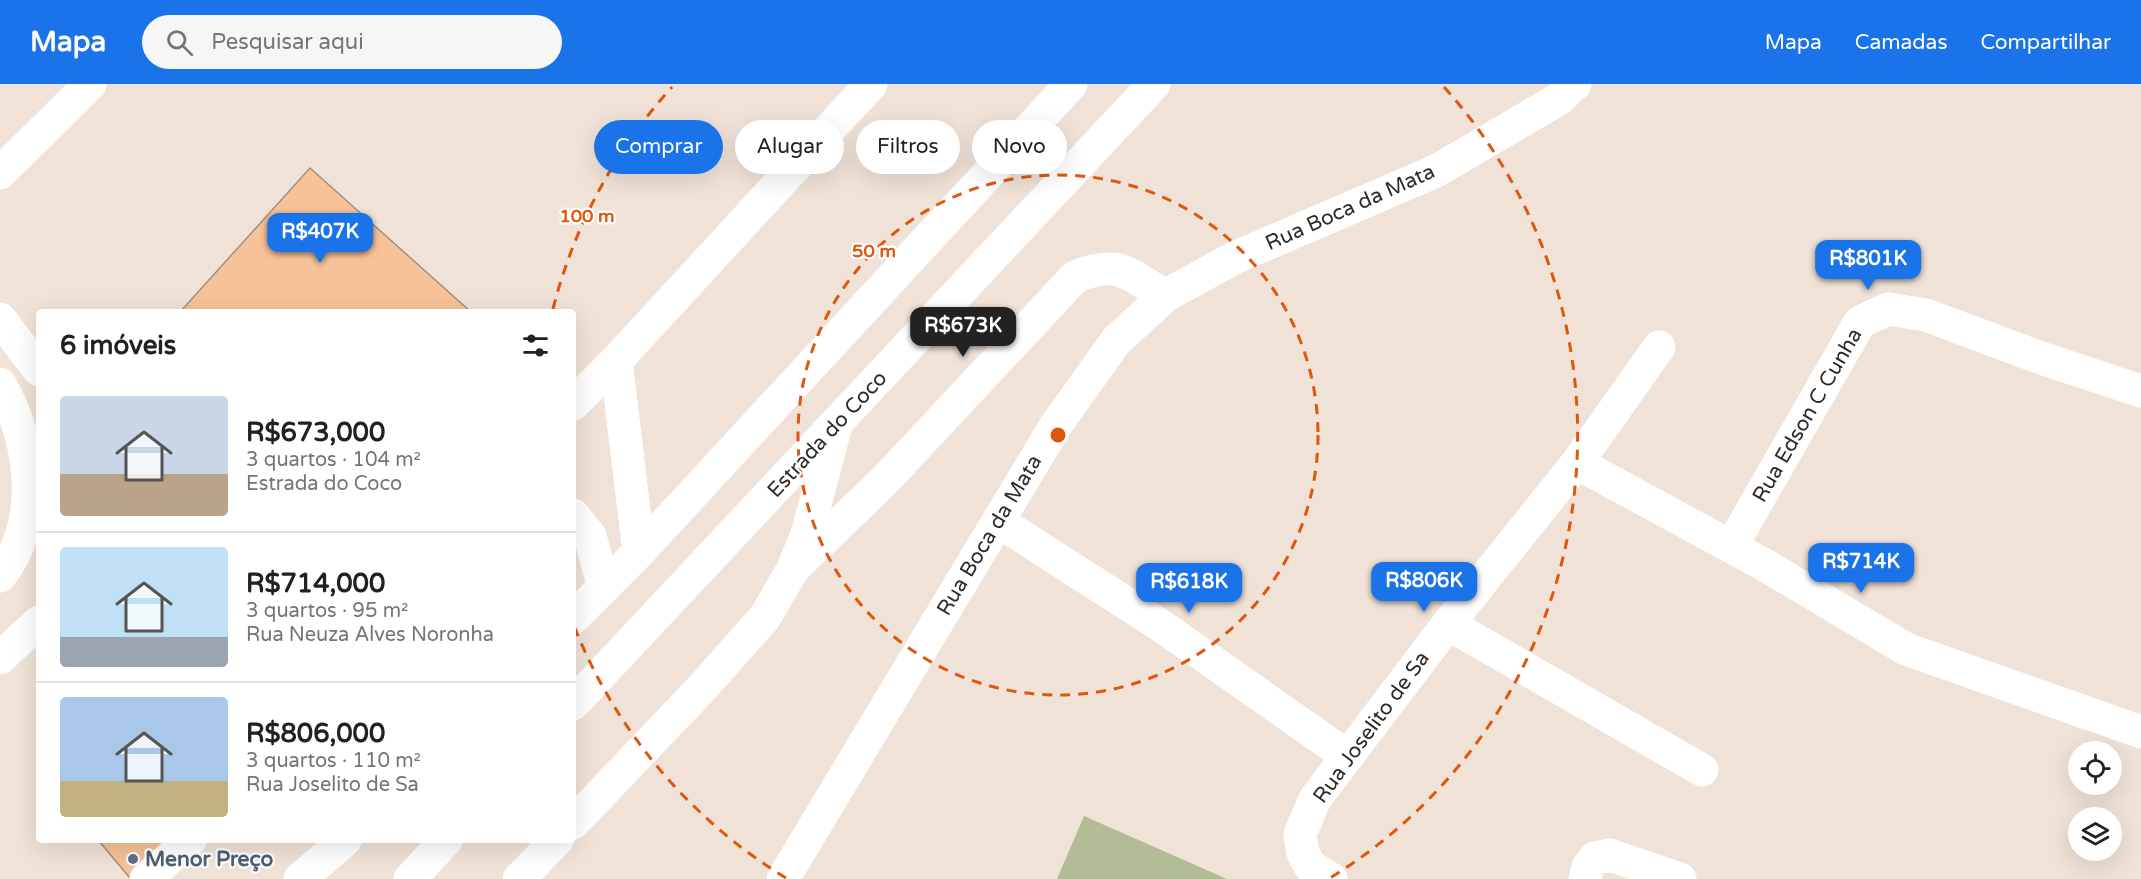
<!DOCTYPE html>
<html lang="pt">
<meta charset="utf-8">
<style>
body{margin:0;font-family:"Varela Round",sans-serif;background:#f6f6f6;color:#202124;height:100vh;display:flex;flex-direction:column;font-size:22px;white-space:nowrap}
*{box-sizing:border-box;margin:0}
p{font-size:20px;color:#757577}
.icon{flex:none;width:33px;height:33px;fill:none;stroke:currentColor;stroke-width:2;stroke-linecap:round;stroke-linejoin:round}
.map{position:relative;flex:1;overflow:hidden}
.sheet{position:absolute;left:36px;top:225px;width:540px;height:534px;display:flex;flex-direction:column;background:#fff;border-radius:6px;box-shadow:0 6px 24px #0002}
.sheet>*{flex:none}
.banner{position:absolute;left:594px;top:36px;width:570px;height:54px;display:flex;gap:12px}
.buttons{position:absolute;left:2068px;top:657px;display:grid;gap:12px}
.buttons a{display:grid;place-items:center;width:54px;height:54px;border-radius:50%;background:#fff;box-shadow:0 6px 24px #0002;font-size:30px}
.price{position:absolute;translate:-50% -51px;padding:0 14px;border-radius:12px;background:#1a73e8;color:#fff;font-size:20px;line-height:39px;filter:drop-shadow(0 2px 3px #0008)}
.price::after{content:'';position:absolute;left:50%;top:36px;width:18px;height:14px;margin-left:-9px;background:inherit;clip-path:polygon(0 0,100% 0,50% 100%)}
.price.current{background:#222;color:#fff}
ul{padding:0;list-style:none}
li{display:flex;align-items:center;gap:18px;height:150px;padding:0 24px}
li+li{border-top:2px solid #e0e0e0}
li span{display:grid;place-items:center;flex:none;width:168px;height:120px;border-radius:6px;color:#555}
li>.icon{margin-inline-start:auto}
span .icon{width:72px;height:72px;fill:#fffc;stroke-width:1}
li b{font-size:26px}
h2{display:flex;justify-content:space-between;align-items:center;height:72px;padding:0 24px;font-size:26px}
.tag{padding:0 21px;border-radius:27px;background:#fff;box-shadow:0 6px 24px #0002;font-size:21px;line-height:54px}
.tag.current{background:#1a73e8;color:#fff}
header{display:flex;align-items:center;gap:36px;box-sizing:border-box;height:84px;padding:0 30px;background:#1a73e8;color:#fff}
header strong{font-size:28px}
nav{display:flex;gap:33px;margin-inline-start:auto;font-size:21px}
.search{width:420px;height:54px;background:#f6f6f6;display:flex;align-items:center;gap:15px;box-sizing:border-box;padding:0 21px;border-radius:33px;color:#757577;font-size:22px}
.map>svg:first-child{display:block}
</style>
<header>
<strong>Mapa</strong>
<div class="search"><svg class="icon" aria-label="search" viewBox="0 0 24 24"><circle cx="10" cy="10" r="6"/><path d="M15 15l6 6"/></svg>Pesquisar aqui</div>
<nav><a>Mapa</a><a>Camadas</a><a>Compartilhar</a></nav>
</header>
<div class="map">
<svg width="2141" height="795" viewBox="0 0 2141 795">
<rect width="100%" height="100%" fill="#f0e2d7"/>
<path fill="#b2bd95" d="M 1084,732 L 1227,795 L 1057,795 Z"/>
<path fill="#f7c297" stroke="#9d9186" stroke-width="1.5" d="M 310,84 L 471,228 L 180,228 Z
M 98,756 L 174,756 L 130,794 Z"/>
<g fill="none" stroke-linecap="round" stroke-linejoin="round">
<path stroke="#fff" stroke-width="33" d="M 0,89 L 90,0
M 0,235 L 39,286
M 0,300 C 32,357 43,437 0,492
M 573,320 L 616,277 L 871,0
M 1577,379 L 1763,480 L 1906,565 L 2141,648
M 998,437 L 1160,541 L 1347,672
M 1731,463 L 1860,238 L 1888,225 L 1926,231 L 2044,275 L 2141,307
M 793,485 L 888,393 L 1075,193 C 1119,175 1127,189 1165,212
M 1448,540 L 1702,686
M 0,574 L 39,538
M 146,795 L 190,756
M 783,795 L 1056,341 L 1116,257 L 1165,212 L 1234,174 L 1436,87 L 1559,15 L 1575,0
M 1331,795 L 1310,782 L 1303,769 L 1300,750 L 1315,715 L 1448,540 L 1577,379 L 1659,263
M 1585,795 L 1588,783 L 1595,774 L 1610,771 L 1680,795"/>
<path stroke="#fff" stroke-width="33" d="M 616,277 L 639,468
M 573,431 L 590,452 L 604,504
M 573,534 L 639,468 L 1071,0
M 573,620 L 1154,0
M 573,739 L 701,605 L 765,533 L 793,485 L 808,447 L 836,341
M 300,795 L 345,756
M 410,795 L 446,756
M 519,795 L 557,756"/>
</g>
<g fill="none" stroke="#df570d" stroke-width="3" stroke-dasharray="10 8">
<circle cx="1058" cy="351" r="260"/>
<path d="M786 794A520 520 0 0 1 574 542M553 225A520 520 0 0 1 672 3M1444 3A520 520 0 0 1 1330 794"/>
</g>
<circle fill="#5c6f8a" stroke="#fff" stroke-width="2" cx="133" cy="775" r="6"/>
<g text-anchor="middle" stroke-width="4.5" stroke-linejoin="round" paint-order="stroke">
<g font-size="21" fill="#2f2a26" stroke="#fff">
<text transform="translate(1350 123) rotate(-24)" y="7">Rua Boca da Mata</text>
<text transform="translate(1807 331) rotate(-60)" y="7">Rua Edson C Cunha</text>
<text transform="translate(827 350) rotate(-47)" y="7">Estrada do Coco</text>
<text transform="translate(989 451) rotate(-59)" y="7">Rua Boca da Mata</text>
<text transform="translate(1371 643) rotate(-54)" y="7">Rua Joselito de Sa</text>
</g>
<g font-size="21" font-weight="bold" fill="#4e5e75" stroke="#fff" text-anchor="start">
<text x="145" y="782">Menor Preço</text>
</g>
</g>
<circle cx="1058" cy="351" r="9" fill="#df570d" stroke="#fff" stroke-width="3"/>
<g font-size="18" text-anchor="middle" font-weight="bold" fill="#df570d" stroke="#fff" stroke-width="4.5" stroke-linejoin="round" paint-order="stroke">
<text x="587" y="138">100 m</text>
<text x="874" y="173">50 m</text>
</g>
</svg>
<div class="buttons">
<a><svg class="icon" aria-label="locate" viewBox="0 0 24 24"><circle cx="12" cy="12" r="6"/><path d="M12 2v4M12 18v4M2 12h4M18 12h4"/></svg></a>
<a><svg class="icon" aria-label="layers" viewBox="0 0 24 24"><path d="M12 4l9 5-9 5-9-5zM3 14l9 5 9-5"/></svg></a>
</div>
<b class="price" style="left:320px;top:180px">R$407K</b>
<b class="price" style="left:1868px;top:207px">R$801K</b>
<b class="price current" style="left:963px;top:274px">R$673K</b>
<b class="price" style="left:1861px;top:510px">R$714K</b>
<b class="price" style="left:1424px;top:529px">R$806K</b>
<b class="price" style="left:1189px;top:530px">R$618K</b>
<div class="banner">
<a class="tag current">Comprar</a>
<a class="tag">Alugar</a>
<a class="tag">Filtros</a>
<a class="tag">Novo</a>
</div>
<section class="sheet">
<h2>6 imóveis<svg class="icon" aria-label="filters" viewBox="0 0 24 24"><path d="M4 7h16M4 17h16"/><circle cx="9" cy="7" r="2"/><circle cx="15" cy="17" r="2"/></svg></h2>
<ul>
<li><span style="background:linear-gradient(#c9d6e8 65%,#b9a48a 0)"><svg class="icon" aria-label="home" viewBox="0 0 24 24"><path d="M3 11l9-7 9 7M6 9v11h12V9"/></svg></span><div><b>R$673,000</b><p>3 quartos · 104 m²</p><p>Estrada do Coco</p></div></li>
<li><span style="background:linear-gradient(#bfe0f5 75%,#9aa5b1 0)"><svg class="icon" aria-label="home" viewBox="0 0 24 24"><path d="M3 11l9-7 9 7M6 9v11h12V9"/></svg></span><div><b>R$714,000</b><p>3 quartos · 95 m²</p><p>Rua Neuza Alves Noronha</p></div></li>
<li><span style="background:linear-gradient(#a9c7e8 70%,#c2b280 0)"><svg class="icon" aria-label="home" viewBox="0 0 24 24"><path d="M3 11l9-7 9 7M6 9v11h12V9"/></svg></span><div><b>R$806,000</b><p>3 quartos · 110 m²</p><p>Rua Joselito de Sa</p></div></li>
</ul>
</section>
</div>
